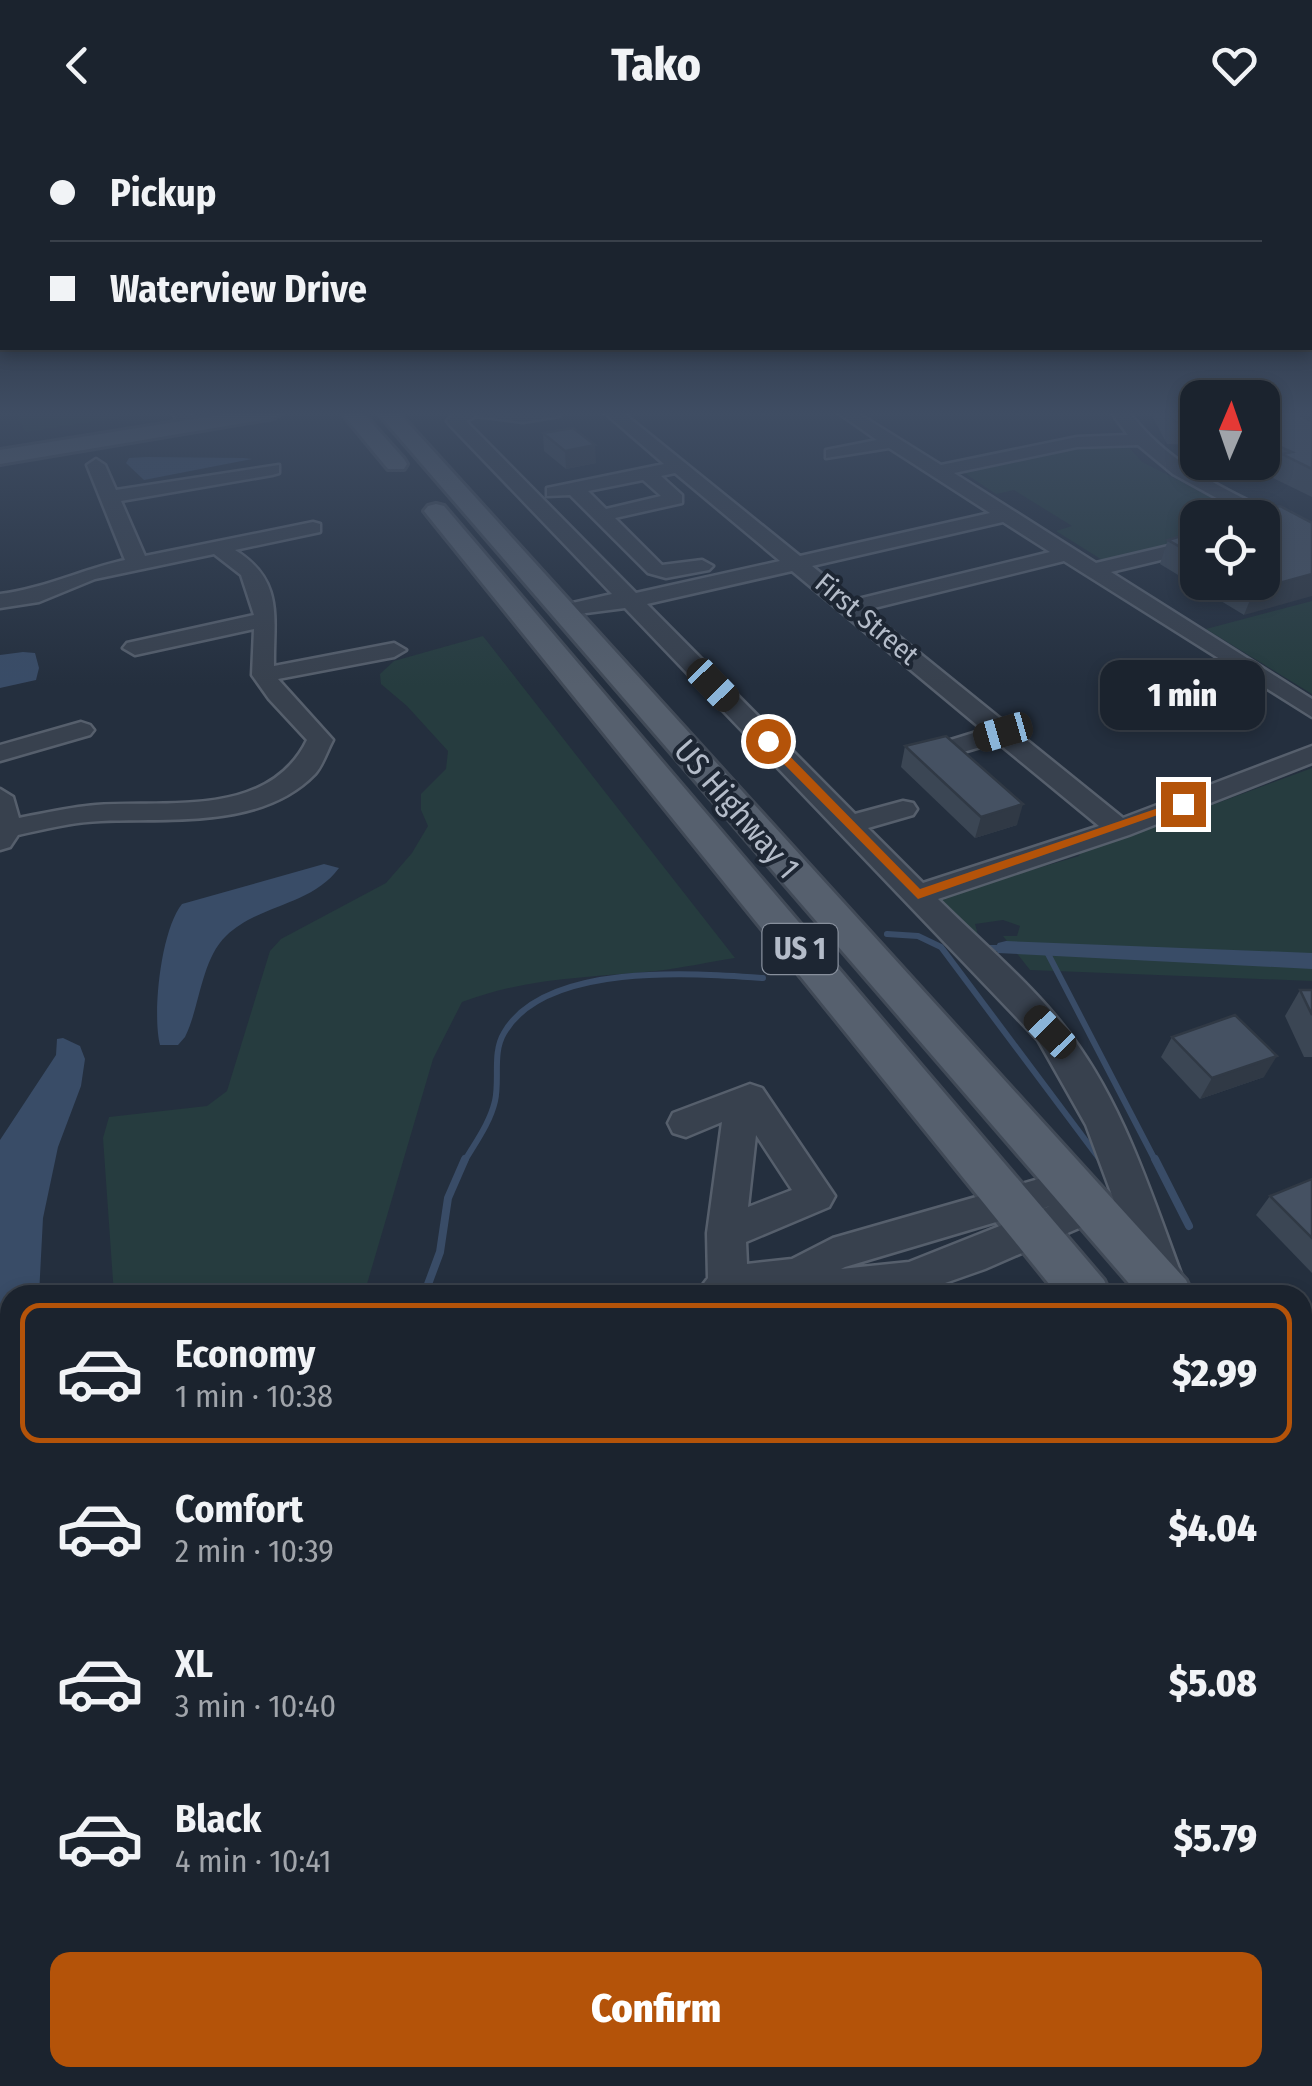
<!DOCTYPE html>
<html lang="en">
<head>
<meta charset="utf-8">
<style>
	body { margin:0; font-family:"Fira Sans Condensed",sans-serif; background:#242b36; color:#f1f3f6; height:100vh; display:flex; flex-direction:column; font-size:38px; white-space:nowrap }
	* { box-sizing:border-box; margin:0 }
	p { font-size:32px; color:#a0a4aa }
	.icon { flex:none; width:55px; height:55px; fill:none; stroke:currentColor; stroke-width:2; stroke-linecap:round; stroke-linejoin:round }
	.map { position:relative; flex:1; overflow:hidden }
	.drawer { position:absolute; left:0px; top:1155px; width:1312px; height:802px; display:flex; flex-direction:column; background:#1b232e; border-radius:30px 30px 0 0; box-shadow:0 5px 15px #0003,0 0 0 2px #39404a }
	.drawer>* { flex:none }
	.hud { position:absolute; left:0px; top:0px; width:1312px; height:220px; box-shadow:0 5px 15px #0003,0 0 0 2px #39404a; display:grid; align-content:center; height:220px; padding:0 50px; background:#1b232e }
	.needle { width:65px; rotate:2deg }
	.tools { position:absolute; left:1180px; top:250px; display:grid; gap:20px }
	.tools a { display:grid; place-items:center; width:100px; height:100px; border-radius:20px; background:#1b232e; box-shadow:0 5px 15px #0003,0 0 0 2px #39404a; font-size:50px }
	.end { position:absolute; width:45px; height:45px; margin:-22px; border:12px solid #b45309; background:#fff; box-shadow:0 0 0 5px #fff }
	.from { border-radius:50% }
	.bubble { position:absolute; height:70px; border-radius:20px; background:#1b232e; box-shadow:0 5px 15px #0003,0 0 0 2px #39404a; font-size:32px; font-weight:800; line-height:70px; text-align:center }
	.car { position:absolute; width:30px; height:60px; margin:-30px -15px; border-radius:12px; box-shadow:0 0 8px 2px #0007; background:linear-gradient(#222 24%,#8ab4d8 0 40%,#222 0 76%,#8ab4d8 0 86%,#222 0) }
	.hud b { display:flex; align-items:center; gap:35px; height:95px; font-size:38px }
	.hud b+b { border-top:2px solid #39404a }
	.hud i { width:25px; height:25px; background:#f1f3f6 }
	ul { padding:18px 0 0; list-style:none }
	li { display:flex; align-items:center; gap:30px; height:140px; margin:0 20px 15px; padding:0 30px; border:5px solid transparent; border-radius:20px }
	li div { flex:1 }
	li b { display:block; font-size:38px }
	li em { font-style:normal; font-weight:800 }
	li.selected { border-color:#b45309 }
	li>.icon { width:90px; height:90px; stroke-width:1.5 }
	.button { display:flex; gap:20px; margin-top:auto; padding:20px 50px }
	.button a { flex:1; height:115px; border-radius:20px; background:#b45309; color:#fff; font-size:40px; font-weight:800; line-height:115px; text-align:center }
	header { display:flex; justify-content:space-between; align-items:center; height:130px; padding:0 50px; background:#1b232e; font-size:45px; font-weight:800 }
	.map>svg:first-child { display:block }
	.green { fill:#263c3f }
	.water { fill:#394c67 }
	.lines { fill:none; stroke-linecap:round; stroke-linejoin:round }
	.stream-far1 { stroke:#394c67; stroke-width:6 }
	.stream { stroke:#394c67; stroke-width:8 }
	.canal { fill:#394c67; fill-rule:evenodd }
	.minor-casing { stroke:#565f6c; stroke-width:5 }
	.major-casing { stroke:#414a57; stroke-width:6 }
	.minor { fill:#38414e; fill-rule:evenodd }
	.major { fill:#56606e; fill-rule:evenodd }
	.wall { fill:#3b4654 }
	.shaded-wall { fill:#303945 }
	.building { fill:#455162; stroke:#303945; stroke-width:2.5 }
	.route { fill:#b45309 }
	.labels { text-anchor:middle; dominant-baseline:central; stroke-width:8; stroke-linejoin:round; paint-order:stroke }
	.far-street-label { font-size:28px; fill:#b4bcc9; stroke:#1d2633 }
	.shield { fill:#1d2633; stroke:#878f9c; stroke-width:2.5 }
	.shield-label { font-size:30px; font-weight:bold; fill:#b4bcc9 }
	.street-label { font-size:32px; fill:#b4bcc9; stroke:#1d2633 }
</style>
</head>
<body>
<header><svg class="icon" aria-label="back" viewBox="0 0 24 24"><path d="M15 5l-7 7 7 7"/></svg>Tako<svg class="icon" aria-label="heart" viewBox="0 0 24 24"><path d="M12 20l-8-8c-3-5 5-10 8-4 3-6 11-1 8 4z"/></svg></header>
<div class="map">
<svg width="1312" height="1956" viewBox="0 0 1312 1956">
	<rect width="100%" height="100%" fill="#242f3e"/>
	<g class="green">
		<polygon points="15,282 133,282 134,285 26,302"/>
		<polygon points="1096,312 1126,314 1142,332 1252,387 1198,388 1197,410 1107,433 1056,401 1072,396 1014,360 996,364 960,340"/>
		<polygon points="1312,471 1312,564 1206,499"/>
		<path d="M483 506 735 828C709 832 682 838 656 841 587 848 528 847 462 872L433 929 367 1154 355 1165H114L103 1008 109 987 207 976 227 961 270 821 281 809 386 753 412 723 428 696 421 680V664L446 639 448 621 407 576 381 554 380 544 394 531Z"/>
		<polygon points="1312,638 1312,851 1030,840 1003,806 1017,806 1020,796 1003,790 975,794 978,805 1002,828 987,829 937,776 946,765 1079,726 1082,717 1150,694 1156,696"/>
		<polygon points="10,1384 10,1948 140,1948 141,1956 0,1956 0,1390"/>
	</g>
	<g class="water">
		<polygon points="147,327 244,328 252,329 144,350 126,333 129,328"/>
		<polygon points="23,522 35,523 39,538 36,550 0,558 0,525"/>
		<path d="M324 734 339 738C311 776 259 774 226 806 201 830 200 877 185 907L178 915H160C152 883 161 800 182 774Z"/>
		<polygon points="63,908 80,916 85,929 81,956 58,1017 43,1088 39,1165 10,1165 10,1206 0,1212 0,1010 56,925 57,909"/>
	</g>
	<g class="lines">
		<g class="stream-far1">
			<polyline points="887,804 918,806 941,817 1101,1031"/>
			<polyline points="982,818 1006,818"/>
			<polyline points="1046,820 1156,1032"/>
			<path d="M464 1032C475 1013 490 993 495 971 500 949 492 923 504 903 545 832 693 843 763 848"/>
		</g>
		<g class="stream">
			<polyline points="1155,1029 1189,1096"/>
			<polyline points="424,1165 440,1122 448,1068 465,1029"/>
			<polyline points="0,1382 10,1375"/>
		</g>
		<polygon class="canal" points="1006,811 1312,823 1312,839 998,823 995,818 998,813"/>
		<defs>
			<g id="minor">
				<polygon points="172,282 188,282 192,287 177,291"/>
				<path d="M456 282H561L559 286 523 292 476 286 466 291 636 463 780 431 675 343 661 346 682 365V373L615 388 662 435 702 430 713 436 709 440 666 448 648 443 570 365 547 366V358L664 334 604 282H622L800 426 990 383 889 318 826 328V320L877 310 837 282H856L941 335 1077 307 1128 305 1111 282H1129C1174 342 1246 369 1312 401V415L1305 413 1262 392V388H1253L1173 344 1138 315 1077 317 954 343 1096 433 1198 409V421L1111 442 1312 569V587L1064 431 866 480 1123 688 1312 616V633L1129 705 938 769C979 810 1026 849 1062 894 1125 971 1154 1074 1189 1165H1149L1086 995 1038 910 625 478 555 487 552 482 555 477 612 464 450 295 447 291ZM643 350 661 366 606 379 588 361ZM1003 392 1050 422 854 470 812 436ZM792 441 983 600 941 613 937 618 941 623 950 626 997 612 1099 696 923 753 868 698 913 685 917 679 913 673 903 671 855 684 647 474Z"/>
				<path d="M96 329 105 335 116 360 279 335V343L272 345 121 371 145 426 313 392 320 394V402L235 420C285 451 273 488 274 536L394 513 406 520 394 527 278 549 333 610C327 621 323 635 315 644 262 699 170 688 101 691 73 692 45 699 18 705L10 717 0 720V659L13 667 19 688C45 683 70 677 96 675 169 670 269 688 307 610L269 569 252 545 254 499 135 525 123 518 127 513 254 485 241 445 214 424 95 449 39 472 0 478V464C43 459 83 439 125 430L87 335Z"/>
				<polygon points="81,592 90,595 94,600 90,605 0,631 0,615"/>
				<path d="M750 954 762 958 835 1066 829 1077 746 1112 747 1134 792 1129 833 1108 1070 1040 1083 1044 1088 1055 1084 1063 1102 1066 1108 1077 1102 1088 985 1139 911 1165H695L708 1148 707 1103 722 992 686 1007 673 1003 668 993 673 983ZM756 1005 792 1060 748 1077ZM1050 1076 909 1132 841 1139 845 1137Z"/>
				<polygon points="382,1948 442,1948 444,1956 384,1956"/>
				<polygon points="983,1948 1043,1948 1045,1956 985,1956"/>
				<polygon points="1212,1948 1274,1948 1277,1956 1215,1956"/>
			</g>
			<g id="major">
				<polygon points="238,282 284,282 274,288 0,334 0,320"/>
				<polygon points="341,282 362,282 404,329 407,334 404,339 388,339"/>
				<polygon points="377,282 398,282 1186,1150 1193,1165 1139,1165"/>
				<polygon points="436,374 444,376 1104,1150 1111,1165 1058,1165 428,386 424,381 428,376"/>
				<polygon points="1302,1294 1312,1297 1312,1356 1302,1352"/>
				<polygon points="1302,1398 1312,1402 1312,1465 1302,1461"/>
			</g>
		</defs>
		<use href="#minor" class="minor-casing"/>
		<use href="#major" class="major-casing"/>
		<use href="#minor" class="minor"/>
		<use href="#major" class="major"/>
	</g>
	<g class="wall">
		<polygon points="1150,282 1198,282 1198,315 1167,314"/>
		<polygon points="1262,282 1299,285 1312,291 1312,367 1273,348 1275,342 1254,332 1262,332"/>
		<polygon points="543,303 596,333 566,339 544,321"/>
		<polygon points="1312,393 1244,485 1160,434 1168,410 1198,401 1198,452 1262,452"/>
		<polygon points="905,616 1017,695 975,708 901,637"/>
		<polygon points="1300,860 1312,860 1312,927 1304,927 1285,886"/>
		<polygon points="1172,907 1264,947 1200,969 1161,927"/>
		<polygon points="1312,1049 1312,1143 1256,1085 1270,1066"/>
	</g>
	<g class="shaded-wall">
		<polygon points="595,315 596,333 566,339 565,321"/>
		<polygon points="1312,444 1312,466 1244,485 1254,460"/>
		<polygon points="1023,674 1017,695 975,708 981,687"/>
		<polygon points="1277,926 1264,947 1200,969 1212,948"/>
	</g>
	<g class="building">
		<polygon points="1169,282 1198,282 1198,292 1174,292"/>
		<polygon points="1262,282 1297,282 1299,285 1312,291 1312,339 1282,324 1292,322 1262,309"/>
		<polygon points="573,298 595,315 565,321 543,303"/>
		<polygon points="1280,376 1312,393 1312,444 1254,460 1242,452 1262,452 1262,388 1243,388"/>
		<polygon points="1198,401 1198,427 1168,410"/>
		<polygon points="946,606 1023,674 981,687 905,616"/>
		<polygon points="1300,860 1312,860 1312,885"/>
		<polygon points="1235,885 1277,926 1212,948 1172,907"/>
		<polygon points="1312,1049 1312,1108 1270,1066"/>
	</g>
	<linearGradient id="sky" x2="0" y2="1"><stop stop-color="#141a22"/><stop offset="0.51" stop-color="#3f4d63"/><stop offset="1" stop-color="#3f4d63" stop-opacity="0"/></linearGradient>
	<rect width="1312" height="556" fill="url(#sky)"/>
	<polygon class="route" points="763,608 772,608 920,759 1179,671 1189,674 918,769 763,613"/>
	<g class="labels">
		<g class="far-street-label">
			<text transform="translate(867 489) rotate(40)">First Street</text>
		</g>
		<rect class="shield" x="762.5" y="794" width="75" height="50" rx="8"/>
		<g class="shield-label">
			<text x="800" y="819">US 1</text>
		</g>
		<g class="street-label">
			<text transform="translate(737 679) rotate(49)">US Highway 1</text>
		</g>
	</g>
</svg>
<div class="tools">
<a><svg class="needle" viewBox="-14 -14 28 28"><path d="M0-13l5 13h-10z" fill="#e53935"/><path d="M0 13l5-13h-10z" fill="#a0a4aa"/></svg></a>
<a><svg class="icon" aria-label="locate" viewBox="0 0 24 24"><circle cx="12" cy="12" r="6"/><path d="M12 2v4M12 18v4M2 12h4M18 12h4"/></svg></a>
</div>
<i class="end from" style="left:768px;top:611px"></i>
<i class="end" style="left:1183px;top:674px"></i>
<div class="bubble" style="left:1100px;top:530px;width:165px">1 min</div>
<i class="car" style="left:713px;top:555px;rotate:136deg"></i>
<i class="car" style="left:1003px;top:602px;rotate:254deg"></i>
<i class="car" style="left:1050px;top:902px;rotate:316deg"></i>
<div class="hud">
<b><i class="from"></i>Pickup</b>
<b><i></i>Waterview Drive</b>
</div>
<section class="drawer">
<ul>
<li class="selected"><svg class="icon" aria-label="car" viewBox="0 0 24 24"><path d="M5 17H2v-5l4-1 3-4h7l3 4 3 1v5h-3M9 17h6M6 11h13"/><circle cx="7" cy="17" r="2"/><circle cx="17" cy="17" r="2"/></svg><div><b>Economy</b><p>1 min · 10:38</p></div><em>$2.99</em></li>
<li><svg class="icon" aria-label="car" viewBox="0 0 24 24"><path d="M5 17H2v-5l4-1 3-4h7l3 4 3 1v5h-3M9 17h6M6 11h13"/><circle cx="7" cy="17" r="2"/><circle cx="17" cy="17" r="2"/></svg><div><b>Comfort</b><p>2 min · 10:39</p></div><em>$4.04</em></li>
<li><svg class="icon" aria-label="car" viewBox="0 0 24 24"><path d="M5 17H2v-5l4-1 3-4h7l3 4 3 1v5h-3M9 17h6M6 11h13"/><circle cx="7" cy="17" r="2"/><circle cx="17" cy="17" r="2"/></svg><div><b>XL</b><p>3 min · 10:40</p></div><em>$5.08</em></li>
<li><svg class="icon" aria-label="car" viewBox="0 0 24 24"><path d="M5 17H2v-5l4-1 3-4h7l3 4 3 1v5h-3M9 17h6M6 11h13"/><circle cx="7" cy="17" r="2"/><circle cx="17" cy="17" r="2"/></svg><div><b>Black</b><p>4 min · 10:41</p></div><em>$5.79</em></li>
</ul>
<div class="button"><a>Confirm</a></div>
</section>
</div>
</body>
</html>
